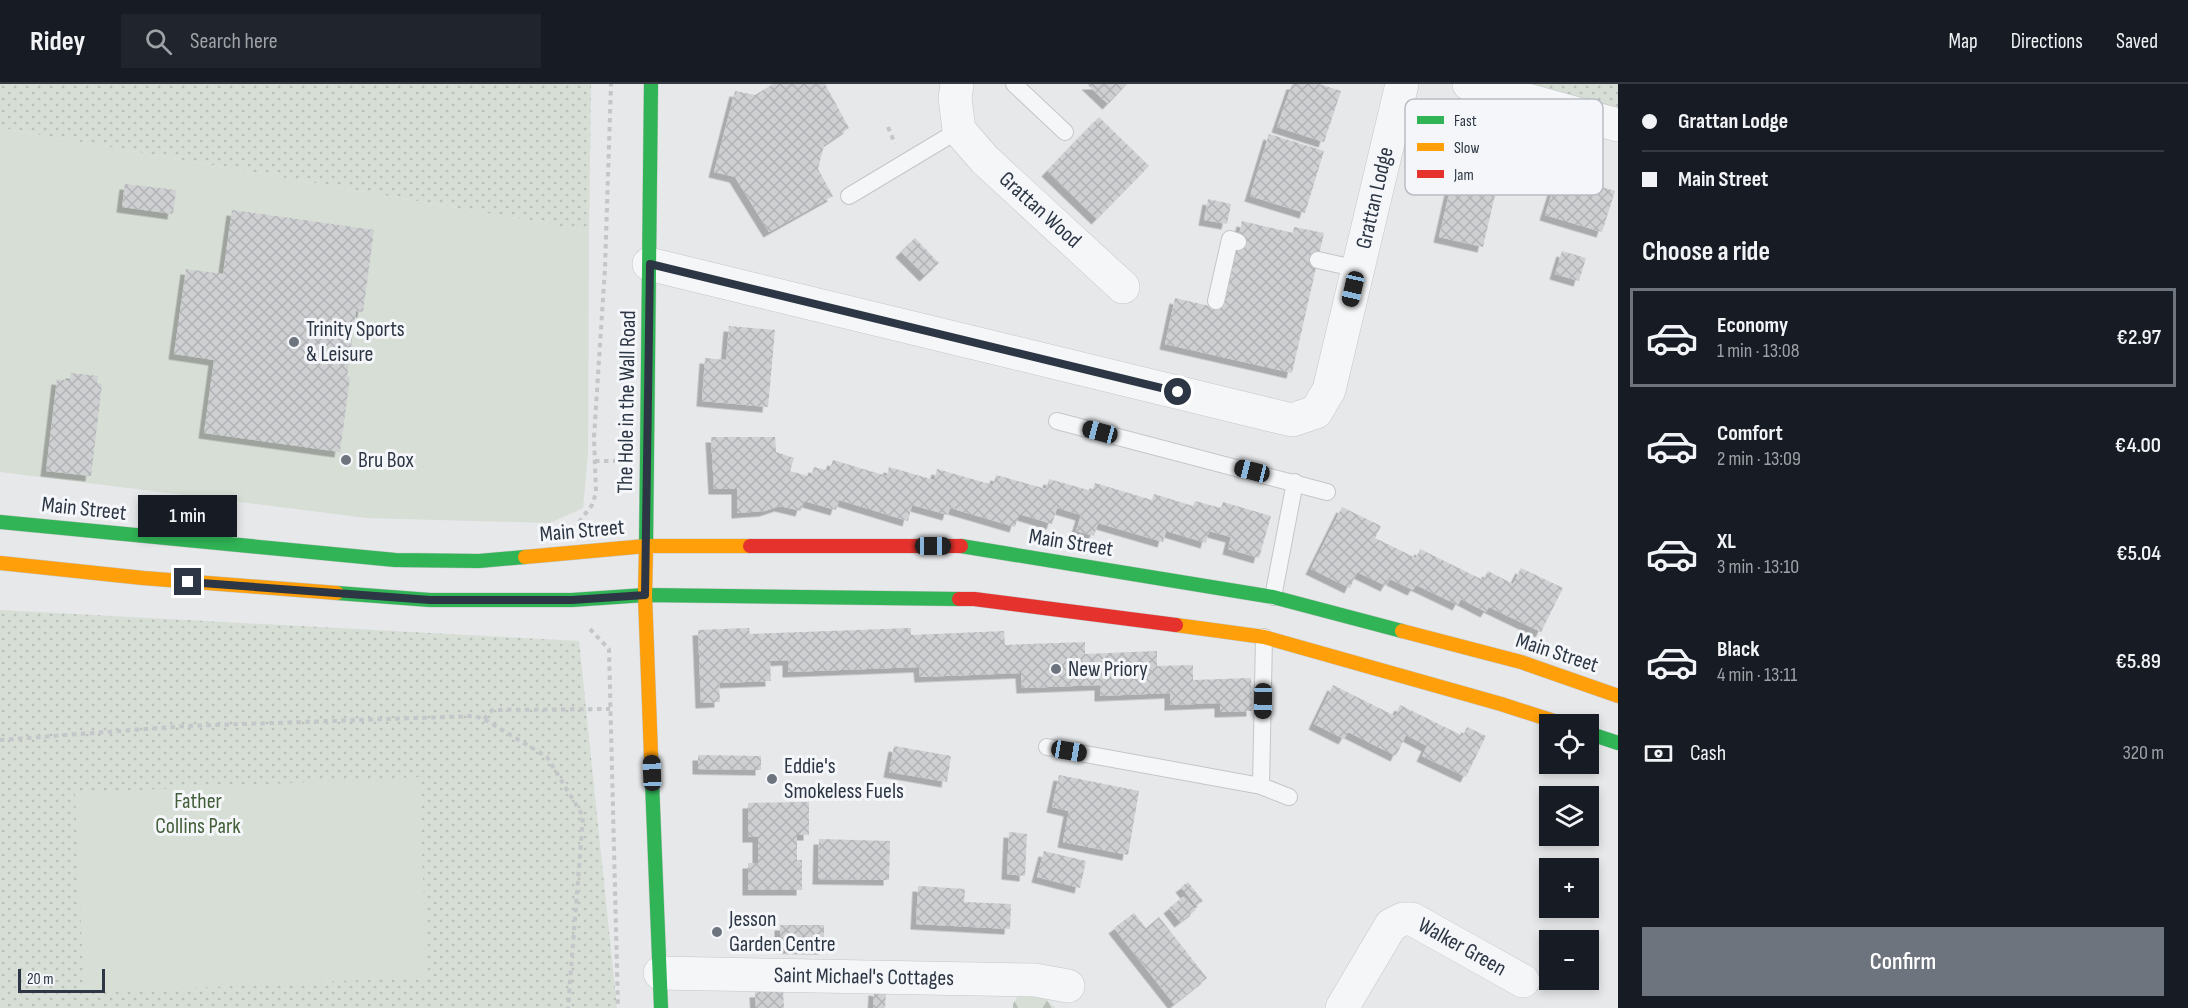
<!DOCTYPE html>
<html lang="en">
<head>
<meta charset="utf-8">
<style>
	body { margin:0; font-family:"Sofia Sans Condensed",sans-serif; background:#20242c; color:#f1f3f6; height:100vh; display:flex; flex-direction:column; font-size:22px; white-space:nowrap }
	* { box-sizing:border-box; margin:0 }
	p { font-size:20px; color:#9ea1a6 }
	.icon { flex:none; width:33px; height:33px; fill:none; stroke:currentColor; stroke-width:2; stroke-linecap:round; stroke-linejoin:round }
	.map { position:relative; flex:1; overflow:hidden }
	.panel { display:flex; flex-direction:column; background:#171b24; width:570px }
	.panel>* { flex:none }
	.banner { display:grid; align-content:center; height:132px; padding:0 24px; background:#171b24 }
	.tools { position:absolute; left:1539px; top:630px; display:grid; gap:12px }
	.tools a { display:grid; place-items:center; width:60px; height:60px; border-radius:0px; background:#171b24; box-shadow:0 3px 9px #0003; font-size:30px }
	.scale { position:absolute; left:18px; bottom:15px; width:87px; box-sizing:border-box; padding-left:6px; border:3px solid #2c3644; border-top:0; font-size:16px; line-height:21px; white-space:nowrap; color:#2c3644; -webkit-text-stroke:4px #f4f6f9; paint-order:stroke }
	.end { position:absolute; width:27px; height:27px; margin:-14px; border:8px solid #2c3644; background:#fff; box-shadow:0 0 0 3px #fff }
	.from { border-radius:50% }
	.bubble { position:absolute; height:42px; border-radius:0px; background:#171b24; box-shadow:0 3px 9px #0003; font-size:20px; font-weight:600; line-height:42px; text-align:center }
	.car { position:absolute; width:18px; height:36px; margin:-18px -9px; border-radius:8px; box-shadow:0 0 4px 2px #0007; background:linear-gradient(#222 24%,#8ab4d8 0 40%,#222 0 76%,#8ab4d8 0 86%,#222 0) }
	.banner b { display:flex; align-items:center; gap:21px; height:57px; font-size:22px }
	.banner b+b { border-top:2px solid #363941 }
	.banner i { width:15px; height:15px; background:#f1f3f6 }
	ul { padding:0; list-style:none }
	li { display:flex; align-items:center; gap:18px; height:99px; margin:0 12px 9px; padding:0 12px; border:3px solid transparent; border-radius:0px }
	li div { flex:1 }
	li b { display:block; font-size:22px }
	li em { font-style:normal; font-weight:600 }
	li.active { border-color:#6d747e }
	li>.icon { width:54px; height:54px; stroke-width:1.5 }
	h2 { padding:0 24px; font-size:27px; line-height:72px }
	.pay { display:flex; align-items:center; gap:15px; height:66px; padding:0 24px; font-size:22px }
	.pay p { margin-inline-start:auto }
	.button { display:flex; gap:12px; margin-top:auto; padding:12px 24px }
	.button a { flex:1; height:69px; border-radius:0px; background:#6d747e; color:#fff; font-size:24px; font-weight:600; line-height:69px; text-align:center }
	header { display:flex; align-items:center; gap:36px; box-sizing:border-box; height:84px; padding:0 30px; background:#171b24; border-bottom:2px solid #363941 }
	header strong { font-size:28px }
	nav { display:flex; gap:33px; margin-inline-start:auto; font-size:21px }
	.search { width:420px; height:54px; background:#20242c; display:flex; align-items:center; gap:15px; box-sizing:border-box; padding:0 21px; border-radius:0px; color:#9ea1a6; font-size:22px }
	main { display:flex; flex:1; min-height:0 }
	.map>svg:first-child { display:block }
	.grass { fill:url(#grass-dots) }
	.forest { fill:url(#forest-firs) }
	.pitch { fill:#d7ded6 }
	.building { fill:url(#building-cross-hatch); filter:url(#shadow) }
	.lines { fill:none; stroke-linecap:round; stroke-linejoin:round }
	.lane-casing { stroke:#c4c6c8; stroke-width:18 }
	.street-casing { stroke:#c4c6c8; stroke-width:34 }
	.fast-casing { stroke:#c4c6c8; stroke-width:15 }
	.slow-casing { stroke:#c4c6c8; stroke-width:15 }
	.jam-casing { stroke:#c4c6c8; stroke-width:15 }
	.path { stroke:#c4c6c9; stroke-width:4; stroke-dasharray:4.5 4.5; stroke-linecap:butt }
	.lane { stroke:#f5f6f7; stroke-width:16 }
	.street { stroke:#f5f6f7; stroke-width:33 }
	.fast { stroke:#30b455; stroke-width:14 }
	.slow { stroke:#ff9f0a; stroke-width:14 }
	.jam { stroke:#e5322d; stroke-width:14 }
	.route { stroke:#2c3644; stroke-width:8 }
	.poi-dot { fill:#6d747e; stroke:#f4f6f9; stroke-width:2 }
	.labels { text-anchor:middle; dominant-baseline:central; stroke-width:6; stroke-linejoin:round; paint-order:stroke }
	.street-label { font-size:22px; fill:#2c3644; stroke:#f4f6f9 }
	.poi-label { font-size:22px; fill:#2c3644; stroke:#f4f6f9; text-anchor:start }
	.park-label { font-size:22px; fill:#425f39; stroke:#f4f6f9 }
	.key { fill:#f4f6f9; stroke:#b8bcc3; stroke-width:1.5 }
	.key-label { font-size:16px; fill:#2c3644 }
</style>
</head>
<body>
<header>
<strong>Ridey</strong>
<div class="search"><svg class="icon" aria-label="search" viewBox="0 0 24 24"><circle cx="10" cy="10" r="6"/><path d="M15 15l6 6"/></svg>Search here</div>
<nav><a>Map</a><a>Directions</a><a>Saved</a></nav>
</header>
<main>
<div class="map">
<svg width="1618" height="924" viewBox="0 0 1618 924">
	<defs>
		<pattern id="grass-dots" width="8" height="8" patternUnits="userSpaceOnUse" patternTransform="scale(1.5)"><rect width="8" height="8" fill="#d7ded6"/><path d="M2 2h.1M6 6h.1" fill="none" stroke="#b9bfb9" stroke-width="1.8" stroke-linecap="round"/></pattern>
		<pattern id="forest-firs" width="22" height="20" patternUnits="userSpaceOnUse" patternTransform="scale(1.5)"><rect width="22" height="20" fill="#d7ded6"/><path d="M5 1l3.5 6h-7zM16 11l3.5 6h-7z" fill="#b9bfb9"/></pattern>
		<pattern id="building-cross-hatch" width="8" height="8" patternUnits="userSpaceOnUse" patternTransform="scale(1.5)"><rect width="8" height="8" fill="#ced0d2"/><path d="M0 0l8 8M0 8l8-8" fill="none" stroke="#b1b3b6"/></pattern>
		<filter id="shadow"><feDropShadow dx="-5.5" dy="5.5" stdDeviation="0" flood-color="#0004"/></filter>
	</defs>
	<rect width="100%" height="100%" fill="#e6e8ea"/>
	<g class="grass">
		<polygon points="0,0 591,0 589,147 0,44"/>
		<polygon points="1526,0 1618,0 1618,26"/>
		<polygon points="0,526 579,557 617,924 0,924"/>
	</g>
	<polygon class="forest" points="1021,907 1041,910 1055,924 1013,924 1013,920"/>
	<g class="pitch">
		<polygon points="0,44 589,147 588,369 583,424 550,439 367,434 0,388"/>
		<polygon points="418,693 428,893 84,909 75,709"/>
	</g>
	<g class="building">
		<polygon points="773,0 825,0 849,44 824,61 818,85 833,112 769,148 735,93 714,88 735,7 755,11"/>
		<polygon points="1087,0 1127,0 1108,20"/>
		<polygon points="1292,0 1319,0 1341,7 1324,58 1277,43"/>
		<polygon points="1099,33 1149,82 1097,135 1047,87"/>
		<polygon points="1269,50 1324,67 1305,129 1250,112"/>
		<polygon points="1558,90 1615,107 1602,148 1545,131"/>
		<polygon points="125,100 176,106 173,130 122,123"/>
		<polygon points="1451,101 1495,111 1483,163 1439,153"/>
		<polygon points="1208,115 1231,120 1227,140 1204,136"/>
		<polygon points="232,126 374,146 363,228 356,227 347,293 350,293 340,368 204,349 214,276 174,270 186,185 223,190"/>
		<polygon points="1242,137 1293,149 1294,143 1324,149 1292,289 1165,260 1175,214 1222,225"/>
		<polygon points="915,154 939,179 925,192 901,168"/>
		<polygon points="1562,167 1586,174 1579,197 1555,190"/>
		<polygon points="729,242 775,246 768,323 702,317 705,274 726,276"/>
		<polygon points="71,289 98,292 97,299 102,300 91,392 46,387 57,295 70,297"/>
		<polygon points="711,353 775,353 776,368 794,374 790,387 811,393 814,383 829,387 833,376 887,392 889,383 934,396 937,385 993,401 996,391 1046,405 1049,395 1092,407 1095,399 1152,416 1154,410 1193,422 1195,417 1221,424 1223,418 1271,432 1259,474 1228,465 1231,453 1209,447 1206,459 1166,447 1163,458 1098,439 1094,452 1076,447 1081,431 1057,424 1052,440 1019,430 1015,443 950,424 948,431 912,421 908,437 839,416 836,426 804,417 801,427 780,422 765,427 737,429 737,405 714,405"/>
		<polygon points="1342,423 1381,442 1375,454 1416,474 1420,465 1483,496 1488,487 1513,500 1521,484 1563,504 1541,548 1489,523 1486,528 1461,515 1458,521 1416,501 1413,506 1390,495 1386,502 1357,488 1350,504 1311,485"/>
		<polygon points="749,544 750,550 911,544 911,551 1004,547 1005,561 1085,558 1085,570 1157,567 1157,582 1193,581 1193,596 1251,594 1252,627 1220,628 1220,619 1170,621 1170,609 1100,612 1100,601 1022,604 1021,589 920,593 919,583 788,588 788,576 770,577 771,597 719,599 720,618 701,619 698,546"/>
		<polygon points="1333,601 1395,632 1400,621 1463,652 1467,643 1486,652 1466,693 1422,672 1427,662 1406,651 1396,672 1348,648 1344,655 1314,640"/>
		<polygon points="894,662 951,672 947,698 889,688"/>
		<polygon points="698,671 761,672 761,686 698,685"/>
		<polygon points="1059,691 1139,707 1128,771 1063,758 1069,727 1052,723"/>
		<polygon points="809,718 809,751 797,751 797,776 802,776 802,806 748,806 748,779 758,779 758,753 748,753 748,719"/>
		<polygon points="1009,748 1027,750 1025,792 1007,790"/>
		<polygon points="819,755 890,757 889,796 818,795"/>
		<polygon points="1044,767 1086,777 1080,804 1037,793"/>
		<polygon points="1188,798 1203,817 1196,822 1181,803"/>
		<polygon points="918,802 965,805 964,818 1011,820 1010,845 916,840"/>
		<polygon points="1184,812 1196,826 1180,838 1169,824"/>
		<polygon points="1134,829 1146,844 1159,833 1207,894 1174,920 1114,844"/>
		<polygon points="780,841 824,841 824,865 780,864"/>
		<polygon points="874,906 886,908 885,924 873,924"/>
		<polygon points="783,907 784,924 756,924 755,908"/>
	</g>
	<g class="lines">
		<defs>
			<g id="lane">
				<polyline points="1014,0 1065,48"/>
				<polyline points="849,112 959,46"/>
				<polyline points="1318,176 1358,185"/>
				<polyline points="1216,217 1230,155 1238,158"/>
				<polyline points="1057,337 1327,408"/>
				<polyline points="1273,513 1295,398"/>
				<polyline points="1047,663 1261,702 1289,713"/>
				<polyline points="1261,702 1264,553"/>
			</g>
			<g id="street">
				<polyline points="957,0 955,14 959,46 985,76 1123,203"/>
				<polyline points="1469,0 1618,41"/>
				<polyline points="649,180 1292,336 1316,328 1329,306 1402,0"/>
				<polyline points="660,889 1035,896 1068,902"/>
				<polyline points="1342,924 1391,841 1403,835 1412,835 1523,897"/>
			</g>
			<g id="fast">
				<polyline points="0,438 395,476 479,477 525,473"/>
				<polyline points="961,462 1273,513 1402,547"/>
				<polyline points="646,465 651,0"/>
				<polyline points="337,509 430,516 572,516 645,511 959,515"/>
				<polyline points="1588,649 1618,659"/>
				<polyline points="651,672 661,924"/>
			</g>
			<g id="slow">
				<polyline points="646,465 645,511 651,672"/>
				<polyline points="525,473 646,462 750,462"/>
				<polyline points="0,479 143,494 337,509"/>
				<polyline points="1176,541 1264,553 1501,620 1563,640"/>
				<polyline points="1402,547 1521,578 1618,612"/>
			</g>
			<g id="jam">
				<polyline points="750,462 961,462"/>
				<polyline points="959,515 974,515 1176,541"/>
			</g>
		</defs>
		<use href="#lane" class="lane-casing"/>
		<use href="#street" class="street-casing"/>
		<use href="#fast" class="fast-casing"/>
		<use href="#slow" class="slow-casing"/>
		<use href="#jam" class="jam-casing"/>
		<g class="path">
			<polyline points="888,43 895,60"/>
			<polyline points="595,377 615,377"/>
			<polyline points="579,438 592,421 596,409 594,353 605,184 611,0"/>
			<polyline points="590,545 609,565 618,924"/>
			<polyline points="484,635 492,626 610,625"/>
			<polyline points="0,656 186,642 474,632 484,635 547,673 583,732 568,924"/>
		</g>
		<use href="#lane" class="lane"/>
		<use href="#street" class="street"/>
		<use href="#fast" class="fast"/>
		<use href="#slow" class="slow"/>
		<use href="#jam" class="jam"/>
	</g>
	<g class="lines">
		<polyline class="route" points="188,498 430,516 572,516 645,511 650,180 1178,308"/>
	</g>
	<g class="poi-dot">
		<circle cx="294" cy="258" r="6"/>
		<circle cx="346" cy="376" r="6"/>
		<circle cx="1056" cy="585" r="6"/>
		<circle cx="772" cy="695" r="6"/>
		<circle cx="717" cy="848" r="6"/>
	</g>
	<g class="labels">
		<g class="street-label">
			<text transform="translate(1375 114) rotate(-77)">Grattan Lodge</text>
			<text transform="translate(1040 126) rotate(42)">Grattan Wood</text>
			<text transform="translate(627 318) rotate(-89)">The Hole in the Wall Road</text>
			<text transform="translate(84 425) rotate(6)">Main Street</text>
			<text transform="translate(582 447) rotate(-5)">Main Street</text>
			<text transform="translate(1071 459) rotate(9)">Main Street</text>
			<text transform="translate(1557 569) rotate(18)">Main Street</text>
			<text transform="translate(1462 863) rotate(29)">Walker Green</text>
			<text transform="translate(864 893) rotate(1)">Saint Michael's Cottages</text>
		</g>
		<g class="poi-label">
			<text x="306" y="245">Trinity Sports<tspan x="306" dy="25">&amp; Leisure</tspan></text>
			<text x="358" y="376">Bru Box</text>
			<text x="1068" y="585">New Priory</text>
			<text x="784" y="682">Eddie's<tspan x="784" dy="25">Smokeless Fuels</tspan></text>
			<text x="729" y="835">Jesson<tspan x="729" dy="25">Garden Centre</tspan></text>
		</g>
		<g class="park-label">
			<text x="198" y="717">Father<tspan x="198" dy="25">Collins Park</tspan></text>
		</g>
	</g>
	<rect x="1405" y="15" width="198" height="96" rx="9" class="key"/>
	<rect x="1417" y="32" width="27" height="8" fill="#30b455"/>
	<rect x="1417" y="59" width="27" height="8" fill="#ff9f0a"/>
	<rect x="1417" y="86" width="27" height="8" fill="#e5322d"/>
	<g class="key-label">
		<text x="1454" y="42">Fast</text>
		<text x="1454" y="69">Slow</text>
		<text x="1454" y="96">Jam</text>
	</g>
</svg>
<div class="tools">
<a><svg class="icon" aria-label="locate" viewBox="0 0 24 24"><circle cx="12" cy="12" r="6"/><path d="M12 2v4M12 18v4M2 12h4M18 12h4"/></svg></a>
<a><svg class="icon" aria-label="layers" viewBox="0 0 24 24"><path d="M12 4l9 5-9 5-9-5zM3 14l9 5 9-5"/></svg></a>
<a>+</a>
<a>−</a>
</div>
<div class="scale">20 m</div>
<i class="end from" style="left:1178px;top:308px"></i>
<i class="end" style="left:188px;top:498px"></i>
<div class="bubble" style="left:138px;top:411px;width:99px">1 min</div>
<i class="car" style="left:1353px;top:205px;rotate:193deg"></i>
<i class="car" style="left:1100px;top:348px;rotate:285deg"></i>
<i class="car" style="left:1252px;top:387px;rotate:284deg"></i>
<i class="car" style="left:933px;top:462px;rotate:90deg"></i>
<i class="car" style="left:1263px;top:617px;rotate:181deg"></i>
<i class="car" style="left:1069px;top:667px;rotate:100deg"></i>
<i class="car" style="left:652px;top:689px;rotate:358deg"></i>
</div>
<section class="panel">
<div class="banner">
<b><i class="from"></i>Grattan Lodge</b>
<b><i></i>Main Street</b>
</div>
<h2>Choose a ride</h2>
<ul>
<li class="active"><svg class="icon" aria-label="car" viewBox="0 0 24 24"><path d="M5 17H2v-5l4-1 3-4h7l3 4 3 1v5h-3M9 17h6M6 11h13"/><circle cx="7" cy="17" r="2"/><circle cx="17" cy="17" r="2"/></svg><div><b>Economy</b><p>1 min · 13:08</p></div><em>€2.97</em></li>
<li><svg class="icon" aria-label="car" viewBox="0 0 24 24"><path d="M5 17H2v-5l4-1 3-4h7l3 4 3 1v5h-3M9 17h6M6 11h13"/><circle cx="7" cy="17" r="2"/><circle cx="17" cy="17" r="2"/></svg><div><b>Comfort</b><p>2 min · 13:09</p></div><em>€4.00</em></li>
<li><svg class="icon" aria-label="car" viewBox="0 0 24 24"><path d="M5 17H2v-5l4-1 3-4h7l3 4 3 1v5h-3M9 17h6M6 11h13"/><circle cx="7" cy="17" r="2"/><circle cx="17" cy="17" r="2"/></svg><div><b>XL</b><p>3 min · 13:10</p></div><em>€5.04</em></li>
<li><svg class="icon" aria-label="car" viewBox="0 0 24 24"><path d="M5 17H2v-5l4-1 3-4h7l3 4 3 1v5h-3M9 17h6M6 11h13"/><circle cx="7" cy="17" r="2"/><circle cx="17" cy="17" r="2"/></svg><div><b>Black</b><p>4 min · 13:11</p></div><em>€5.89</em></li>
</ul>
<div class="pay"><svg class="icon" aria-label="cash" viewBox="0 0 24 24"><path d="M3 7h18v10H3z"/><circle cx="12" cy="12" r="2"/></svg>Cash<p>320 m</p></div>
<div class="button"><a>Confirm</a></div>
</section>
</main>
</body>
</html>
